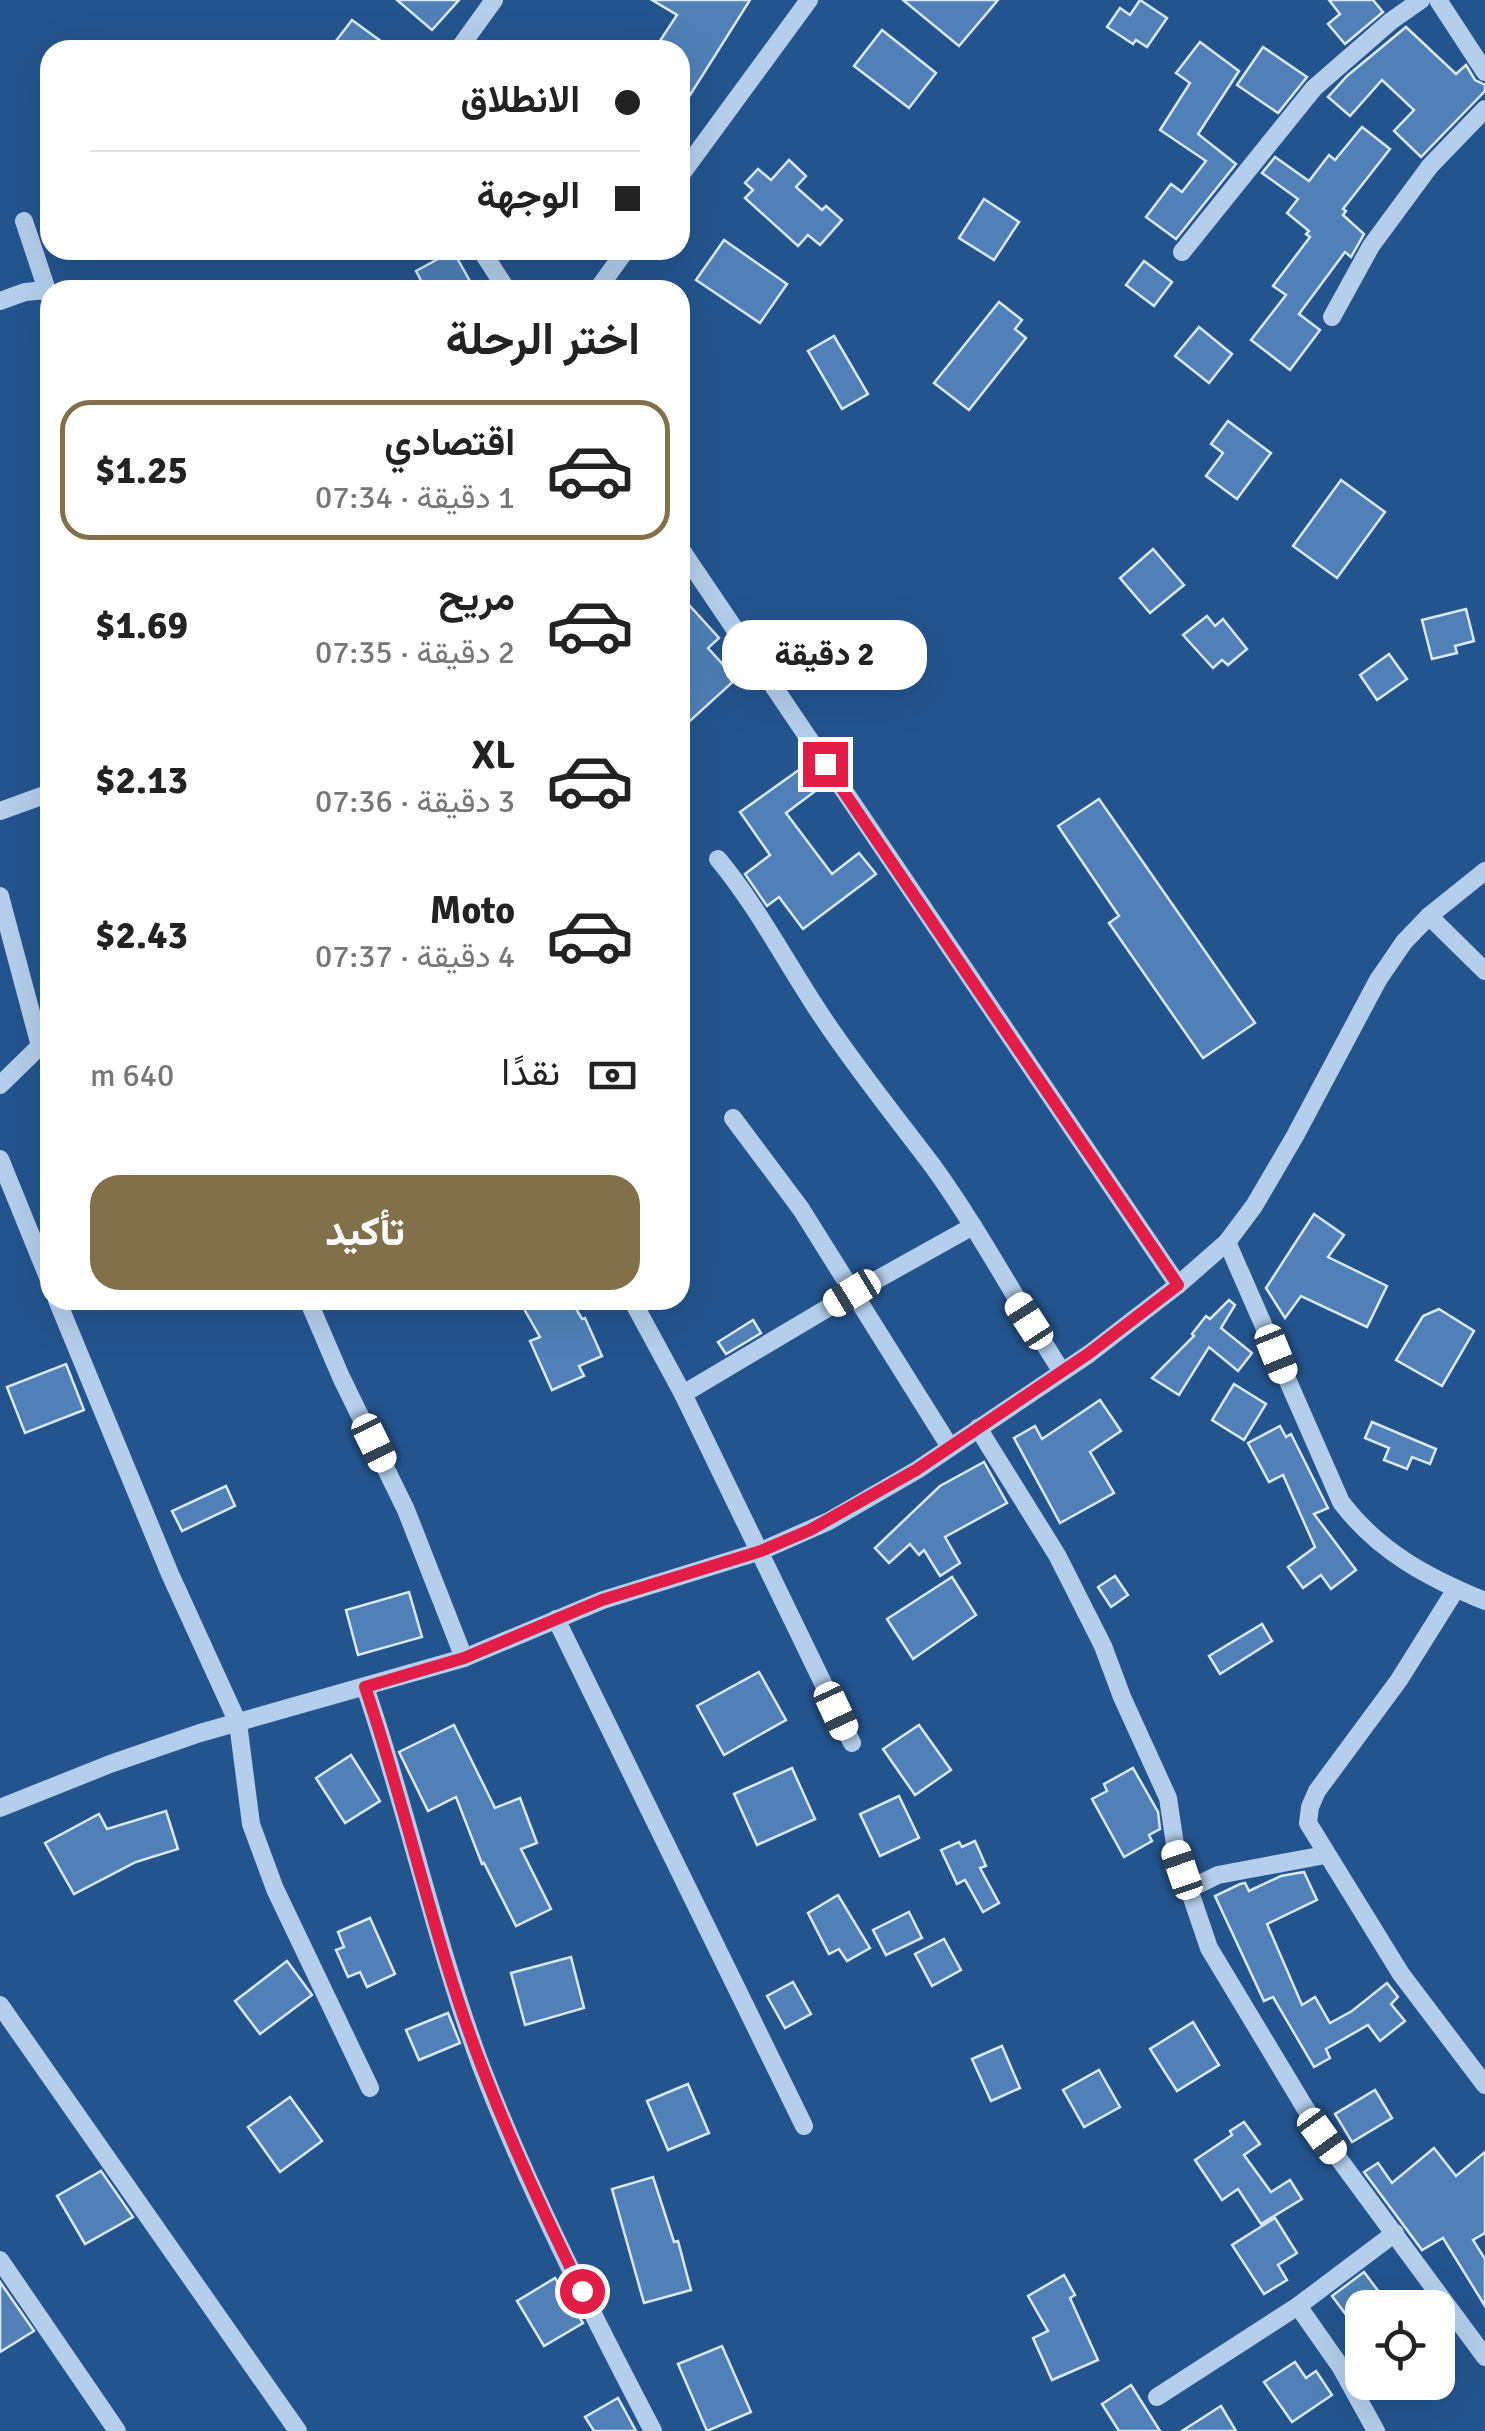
<!DOCTYPE html>
<html lang="ar">
<head>
<meta charset="utf-8">
<style>
	body { margin:0; font-family:Signika,Vazirmatn,sans-serif; background:#f6f6f6; color:#222; direction:rtl; height:100vh; display:flex; flex-direction:column; font-size:38px; white-space:nowrap }
	* { box-sizing:border-box; margin:0 }
	p { font-size:32px; color:#767676 }
	.icon { flex:none; width:55px; height:55px; fill:none; stroke:currentColor; stroke-width:2; stroke-linecap:round; stroke-linejoin:round }
	.map { position:relative; flex:1; overflow:hidden; direction:ltr }
	.side { position:absolute; left:40px; top:280px; width:650px; height:1030px; display:flex; flex-direction:column; background:#fff; border-radius:30px; box-shadow:0 10px 40px #0002; direction:rtl }
	.side>* { flex:none }
	.guide { position:absolute; left:40px; top:40px; width:650px; height:220px; border-radius:30px; box-shadow:0 10px 40px #0002; direction:rtl; display:grid; align-content:center; height:220px; padding:0 50px; background:#fff }
	.fabs { position:absolute; left:1345px; top:2290px; display:grid; gap:20px }
	.fabs a { display:grid; place-items:center; width:110px; height:110px; border-radius:20px; background:#fff; box-shadow:0 10px 40px #0002; font-size:50px }
	.end { position:absolute; width:45px; height:45px; margin:-22px; border:12px solid #e11d48; background:#fff; box-shadow:0 0 0 5px #fff }
	.from { border-radius:50% }
	.bubble { position:absolute; height:70px; border-radius:30px; background:#fff; box-shadow:0 10px 40px #0002; font-size:32px; font-weight:800; line-height:70px; text-align:center; direction:rtl }
	.car { position:absolute; width:30px; height:60px; margin:-30px -15px; border-radius:12px; box-shadow:0 0 8px 2px #0007; background:linear-gradient(#fff 24%,#345 0 40%,#fff 0 76%,#345 0 86%,#fff 0) }
	.guide b { display:flex; align-items:center; gap:35px; height:95px; font-size:38px }
	.guide b+b { border-top:2px solid #e0e0e0 }
	.guide i { width:25px; height:25px; background:#222 }
	ul { padding:0; list-style:none }
	li { display:flex; align-items:center; gap:30px; height:140px; margin:0 20px 15px; padding:0 30px; border:5px solid transparent; border-radius:30px }
	li div { flex:1 }
	li b { display:block; font-size:38px }
	li em { font-style:normal; font-weight:800 }
	li.active { border-color:#817049 }
	li>.icon { width:90px; height:90px; stroke-width:1.5 }
	h2 { padding:0 50px; font-size:45px; line-height:120px }
	.pay { display:flex; align-items:center; gap:25px; height:110px; padding:0 50px; font-size:38px }
	.pay p { margin-inline-start:auto }
	.action { display:flex; gap:20px; margin-top:auto; padding:20px 50px }
	.action a { flex:1; height:115px; border-radius:30px; background:#817049; color:#fff; font-size:40px; font-weight:800; line-height:115px; text-align:center }
	.map>svg:first-child { display:block }
	.building { fill:#5080b7; stroke:#d9e8f9; stroke-width:2.5 }
	.lines { fill:none; stroke-linecap:round; stroke-linejoin:round }
	.minor { stroke:#b4ceeb; stroke-width:18 }
	.route { stroke:#e11d48; stroke-width:12 }
</style>
</head>
<body>
<div class="map">
<svg width="1485" height="2431" viewBox="0 0 1485 2431">
	<rect width="100%" height="100%" fill="#24548e"/>
	<g class="building">
		<polygon points="397,0 459,0 432,30"/>
		<polygon points="652,0 750,0 680,111 680,50 654,50 677,15"/>
		<polygon points="903,0 998,0 959,46"/>
		<polygon points="1140,0 1167,18 1147,47 1136,40 1133,44 1107,27 1120,8 1130,15"/>
		<polygon points="1329,0 1373,0 1383,12 1345,44 1328,24 1340,14"/>
		<polygon points="352,20 393,50 329,50"/>
		<polygon points="1406,27 1456,74 1466,65 1475,80 1485,85 1485,91 1421,157 1394,131 1414,110 1382,80 1350,116 1328,97 1347,76"/>
		<polygon points="882,30 936,73 909,108 854,66"/>
		<polygon points="1200,42 1239,71 1198,134 1236,164 1176,239 1146,217 1171,184 1182,192 1206,161 1160,130 1190,83 1176,73"/>
		<polygon points="1263,47 1307,77 1278,113 1237,85"/>
		<polygon points="1362,127 1390,149 1343,209 1346,211 1343,215 1364,234 1351,257 1345,252 1299,314 1320,330 1290,370 1251,340 1286,295 1273,286 1310,237 1306,234 1309,231 1287,213 1298,199 1262,173 1275,157 1309,181 1329,155 1335,160"/>
		<polygon points="789,160 806,176 796,187 822,210 826,206 842,220 820,245 808,235 798,246 745,198 753,190 745,183 758,169 771,180"/>
		<polygon points="984,199 1019,222 994,260 959,238"/>
		<polygon points="724,240 787,284 760,323 696,280"/>
		<polygon points="453,251 475,290 426,290 416,271"/>
		<polygon points="1144,261 1172,282 1154,306 1126,285"/>
		<polygon points="999,302 1022,320 1015,329 1026,338 969,410 934,383"/>
		<polygon points="1199,327 1232,354 1209,383 1175,356"/>
		<polygon points="834,336 868,394 842,409 808,351"/>
		<polygon points="1228,421 1271,453 1237,499 1206,476 1223,453 1211,444"/>
		<polygon points="1341,480 1385,512 1337,578 1293,546"/>
		<polygon points="1153,549 1184,585 1150,613 1120,578"/>
		<polygon points="680,595 719,638 708,648 736,679 680,730"/>
		<polygon points="1466,609 1474,641 1455,646 1457,653 1432,659 1422,620"/>
		<polygon points="1207,616 1215,626 1223,619 1247,649 1228,665 1222,660 1213,668 1183,635"/>
		<polygon points="1389,654 1407,679 1377,700 1360,675"/>
		<polygon points="803,767 818,789 786,813 832,874 859,853 876,874 803,929 779,897 767,906 745,874 770,855 740,812"/>
		<polygon points="1099,799 1255,1023 1203,1058 1109,923 1119,916 1058,826"/>
		<polygon points="1314,1214 1344,1235 1328,1257 1387,1286 1367,1327 1301,1296 1285,1318 1266,1288"/>
		<polygon points="519,1300 571,1300 582,1319 585,1318 602,1356 579,1366 584,1376 552,1390 530,1341 540,1337"/>
		<polygon points="1229,1300 1235,1305 1221,1328 1252,1353 1238,1371 1209,1347 1179,1395 1152,1378 1194,1336 1192,1334 1206,1316 1210,1319"/>
		<polygon points="1439,1309 1474,1331 1442,1386 1396,1360 1423,1316"/>
		<polygon points="753,1320 761,1333 726,1354 718,1342"/>
		<polygon points="66,1364 84,1410 25,1433 7,1387"/>
		<polygon points="1234,1384 1266,1404 1244,1440 1212,1420"/>
		<polygon points="1100,1400 1121,1431 1090,1452 1114,1493 1060,1523 1014,1438 1035,1426 1042,1439"/>
		<polygon points="1372,1422 1436,1449 1430,1464 1412,1457 1407,1469 1384,1460 1389,1448 1365,1438"/>
		<polygon points="1280,1426 1286,1437 1291,1434 1328,1508 1314,1514 1356,1570 1331,1589 1321,1575 1303,1588 1288,1567 1315,1547 1283,1475 1269,1482 1248,1443"/>
		<polygon points="984,1462 1007,1503 945,1537 960,1563 940,1576 924,1550 919,1555 910,1544 889,1563 875,1548 940,1486"/>
		<polygon points="226,1486 235,1506 182,1531 172,1511"/>
		<polygon points="1115,1576 1128,1595 1111,1607 1098,1587"/>
		<polygon points="952,1577 976,1615 913,1659 887,1619"/>
		<polygon points="409,1592 422,1637 358,1655 346,1610"/>
		<polygon points="1262,1624 1272,1641 1220,1674 1209,1656"/>
		<polygon points="759,1672 786,1720 724,1755 697,1706"/>
		<polygon points="454,1725 495,1808 520,1798 537,1843 521,1849 551,1909 516,1926 484,1863 482,1864 456,1797 428,1811 399,1752"/>
		<polygon points="919,1725 951,1770 915,1795 883,1749"/>
		<polygon points="351,1755 380,1801 345,1823 316,1778"/>
		<polygon points="792,1768 815,1819 757,1845 734,1794"/>
		<polygon points="1133,1768 1158,1812 1160,1829 1149,1835 1152,1841 1124,1857 1092,1799 1107,1791 1104,1784"/>
		<polygon points="899,1796 919,1838 880,1856 860,1814"/>
		<polygon points="166,1811 178,1849 136,1862 74,1894 45,1843 99,1814 107,1829"/>
		<polygon points="975,1841 986,1866 980,1868 999,1903 983,1912 965,1880 957,1884 941,1850 959,1842 962,1847"/>
		<polygon points="1304,1872 1317,1900 1267,1924 1302,2005 1315,1997 1330,2023 1352,2011 1387,1983 1398,1997 1391,2004 1405,2021 1380,2041 1368,2025 1326,2049 1330,2058 1314,2067 1273,1997 1264,2001 1215,1896 1240,1884 1245,1883 1249,1891 1281,1876"/>
		<polygon points="838,1895 870,1948 847,1961 839,1949 829,1954 808,1913"/>
		<polygon points="909,1912 922,1938 886,1955 873,1930"/>
		<polygon points="370,1918 395,1974 367,1987 360,1972 348,1977 336,1950 344,1947 338,1932"/>
		<polygon points="944,1939 961,1970 932,1986 915,1954"/>
		<polygon points="571,1957 584,2008 525,2025 511,1973"/>
		<polygon points="287,1961 312,1995 260,2034 235,2001"/>
		<polygon points="793,1982 811,2014 785,2028 767,1996"/>
		<polygon points="448,2013 460,2043 419,2060 406,2030"/>
		<polygon points="1193,2022 1219,2065 1177,2091 1150,2049"/>
		<polygon points="1002,2046 1020,2088 991,2101 972,2059"/>
		<polygon points="1099,2070 1120,2107 1084,2127 1063,2090"/>
		<polygon points="688,2084 709,2133 668,2150 647,2101"/>
		<polygon points="1375,2090 1392,2118 1352,2142 1335,2114"/>
		<polygon points="290,2097 322,2141 280,2172 248,2127"/>
		<polygon points="1244,2122 1260,2144 1244,2155 1271,2192 1290,2180 1302,2199 1261,2224 1238,2189 1222,2200 1195,2160 1232,2135 1230,2131"/>
		<polygon points="1434,2148 1456,2176 1485,2152 1485,2233 1473,2240 1485,2259 1485,2306 1443,2238 1422,2250 1364,2172 1378,2163 1392,2183"/>
		<polygon points="101,2171 133,2217 85,2244 57,2196"/>
		<polygon points="653,2177 674,2242 678,2241 691,2290 644,2303 612,2189"/>
		<polygon points="1275,2218 1297,2253 1278,2265 1287,2280 1264,2294 1232,2245"/>
		<polygon points="1364,2272 1391,2308 1362,2308 1362,2336 1332,2296"/>
		<polygon points="1064,2275 1075,2295 1070,2298 1098,2360 1052,2380 1033,2338 1048,2331 1028,2296"/>
		<polygon points="555,2278 583,2323 544,2346 517,2301"/>
		<polygon points="0,2282 34,2331 0,2352"/>
		<polygon points="722,2346 751,2412 707,2431 678,2364"/>
		<polygon points="1295,2362 1306,2378 1316,2371 1332,2395 1292,2422 1264,2382"/>
		<polygon points="1131,2385 1160,2431 1119,2431 1102,2404"/>
		<polygon points="618,2398 636,2431 594,2431 585,2417"/>
		<polygon points="1221,2406 1236,2431 1182,2431"/>
	</g>
	<g class="lines">
		<g class="minor">
			<polyline points="1438,0 1485,72"/>
			<polyline points="458,50 494,0"/>
			<polyline points="680,176 809,0"/>
			<polyline points="24,221 47,290"/>
			<polyline points="481,250 507,290"/>
			<polyline points="1182,252 1314,88 1391,21 1421,0"/>
			<polyline points="597,290 626,250"/>
			<polyline points="0,301 25,292 47,290 50,297"/>
			<polyline points="1332,317 1371,246 1430,166 1485,109"/>
			<polyline points="680,548 1178,1285"/>
			<polyline points="0,811 50,793"/>
			<path d="M718 859C758 907 788 966 823 1018 857 1069 895 1116 932 1165 980 1231 1018 1304 1062 1372"/>
			<polyline points="0,896 40,1046 0,1085"/>
			<polyline points="1429,916 1485,971"/>
			<polyline points="733,1118 801,1209 950,1447"/>
			<polyline points="0,1159 50,1282"/>
			<path d="M1227 1242 1341 1502C1378 1551 1428 1578 1485 1601"/>
			<polyline points="57,1300 170,1574 238,1723 251,1824 275,1889 370,2088"/>
			<polyline points="308,1300 341,1377 406,1510 464,1658"/>
			<polyline points="632,1300 683,1394 852,1743"/>
			<polyline points="683,1394 853,1293 973,1226"/>
			<polyline points="978,1428 1057,1555 1103,1646 1122,1697 1168,1798 1176,1851 1209,1948 1322,2136 1485,2357"/>
			<polyline points="1456,1589 1399,1680 1317,1791 1310,1807 1308,1823 1401,1974 1485,2085"/>
			<polyline points="556,1619 804,2126"/>
			<path d="M365 1687C408 1812 435 1942 481 2066 529 2191 591 2312 653 2431"/>
			<polyline points="0,1808 110,1764 200,1733 464,1658 603,1600 761,1551 829,1521 917,1470 1089,1354 1178,1285 1227,1242 1254,1206 1295,1136 1378,980 1404,942 1429,916 1485,871"/>
			<polyline points="1189,1889 1218,1875 1325,1855"/>
			<polyline points="0,2005 298,2431"/>
			<polyline points="0,2260 117,2431"/>
			<polyline points="1298,2306 1340,2366 1376,2431"/>
			<polyline points="1157,2397 1298,2306 1395,2233"/>
		</g>
	</g>
	<g class="lines">
		<path class="route" d="M582 2291C546 2218 511 2143 482 2067 434 1944 408 1812 365 1687L464 1658 602 1600 761 1551 810 1530 916 1470 1088 1354 1178 1285 825 764"/>
	</g>
</svg>
<div class="fabs">
<a><svg class="icon" aria-label="locate" viewBox="0 0 24 24"><circle cx="12" cy="12" r="6"/><path d="M12 2v4M12 18v4M2 12h4M18 12h4"/></svg></a>
</div>
<i class="end from" style="left:582px;top:2291px"></i>
<i class="end" style="left:825px;top:764px"></i>
<div class="bubble" style="left:722px;top:620px;width:205px">2 دقيقة</div>
<i class="car" style="left:852px;top:1293px;rotate:239deg"></i>
<i class="car" style="left:1029px;top:1321px;rotate:327deg"></i>
<i class="car" style="left:1276px;top:1354px;rotate:158deg"></i>
<i class="car" style="left:374px;top:1443px;rotate:154deg"></i>
<i class="car" style="left:836px;top:1711px;rotate:155deg"></i>
<i class="car" style="left:1182px;top:1870px;rotate:341deg"></i>
<i class="car" style="left:1322px;top:2136px;rotate:144deg"></i>
<div class="guide">
<b><i class="from"></i>الانطلاق</b>
<b><i></i>الوجهة</b>
</div>
<section class="side">
<h2>اختر الرحلة</h2>
<ul>
<li class="active"><svg class="icon" aria-label="car" viewBox="0 0 24 24"><path d="M5 17H2v-5l4-1 3-4h7l3 4 3 1v5h-3M9 17h6M6 11h13"/><circle cx="7" cy="17" r="2"/><circle cx="17" cy="17" r="2"/></svg><div><b>اقتصادي</b><p>1 دقيقة · 07:34</p></div><em>$1.25</em></li>
<li><svg class="icon" aria-label="car" viewBox="0 0 24 24"><path d="M5 17H2v-5l4-1 3-4h7l3 4 3 1v5h-3M9 17h6M6 11h13"/><circle cx="7" cy="17" r="2"/><circle cx="17" cy="17" r="2"/></svg><div><b>مريح</b><p>2 دقيقة · 07:35</p></div><em>$1.69</em></li>
<li><svg class="icon" aria-label="car" viewBox="0 0 24 24"><path d="M5 17H2v-5l4-1 3-4h7l3 4 3 1v5h-3M9 17h6M6 11h13"/><circle cx="7" cy="17" r="2"/><circle cx="17" cy="17" r="2"/></svg><div><b>XL</b><p>3 دقيقة · 07:36</p></div><em>$2.13</em></li>
<li><svg class="icon" aria-label="car" viewBox="0 0 24 24"><path d="M5 17H2v-5l4-1 3-4h7l3 4 3 1v5h-3M9 17h6M6 11h13"/><circle cx="7" cy="17" r="2"/><circle cx="17" cy="17" r="2"/></svg><div><b>Moto</b><p>4 دقيقة · 07:37</p></div><em>$2.43</em></li>
</ul>
<div class="pay"><svg class="icon" aria-label="cash" viewBox="0 0 24 24"><path d="M3 7h18v10H3z"/><circle cx="12" cy="12" r="2"/></svg>نقدًا<p>640 m</p></div>
<div class="action"><a>تأكيد</a></div>
</section>
</div>
</body>
</html>
